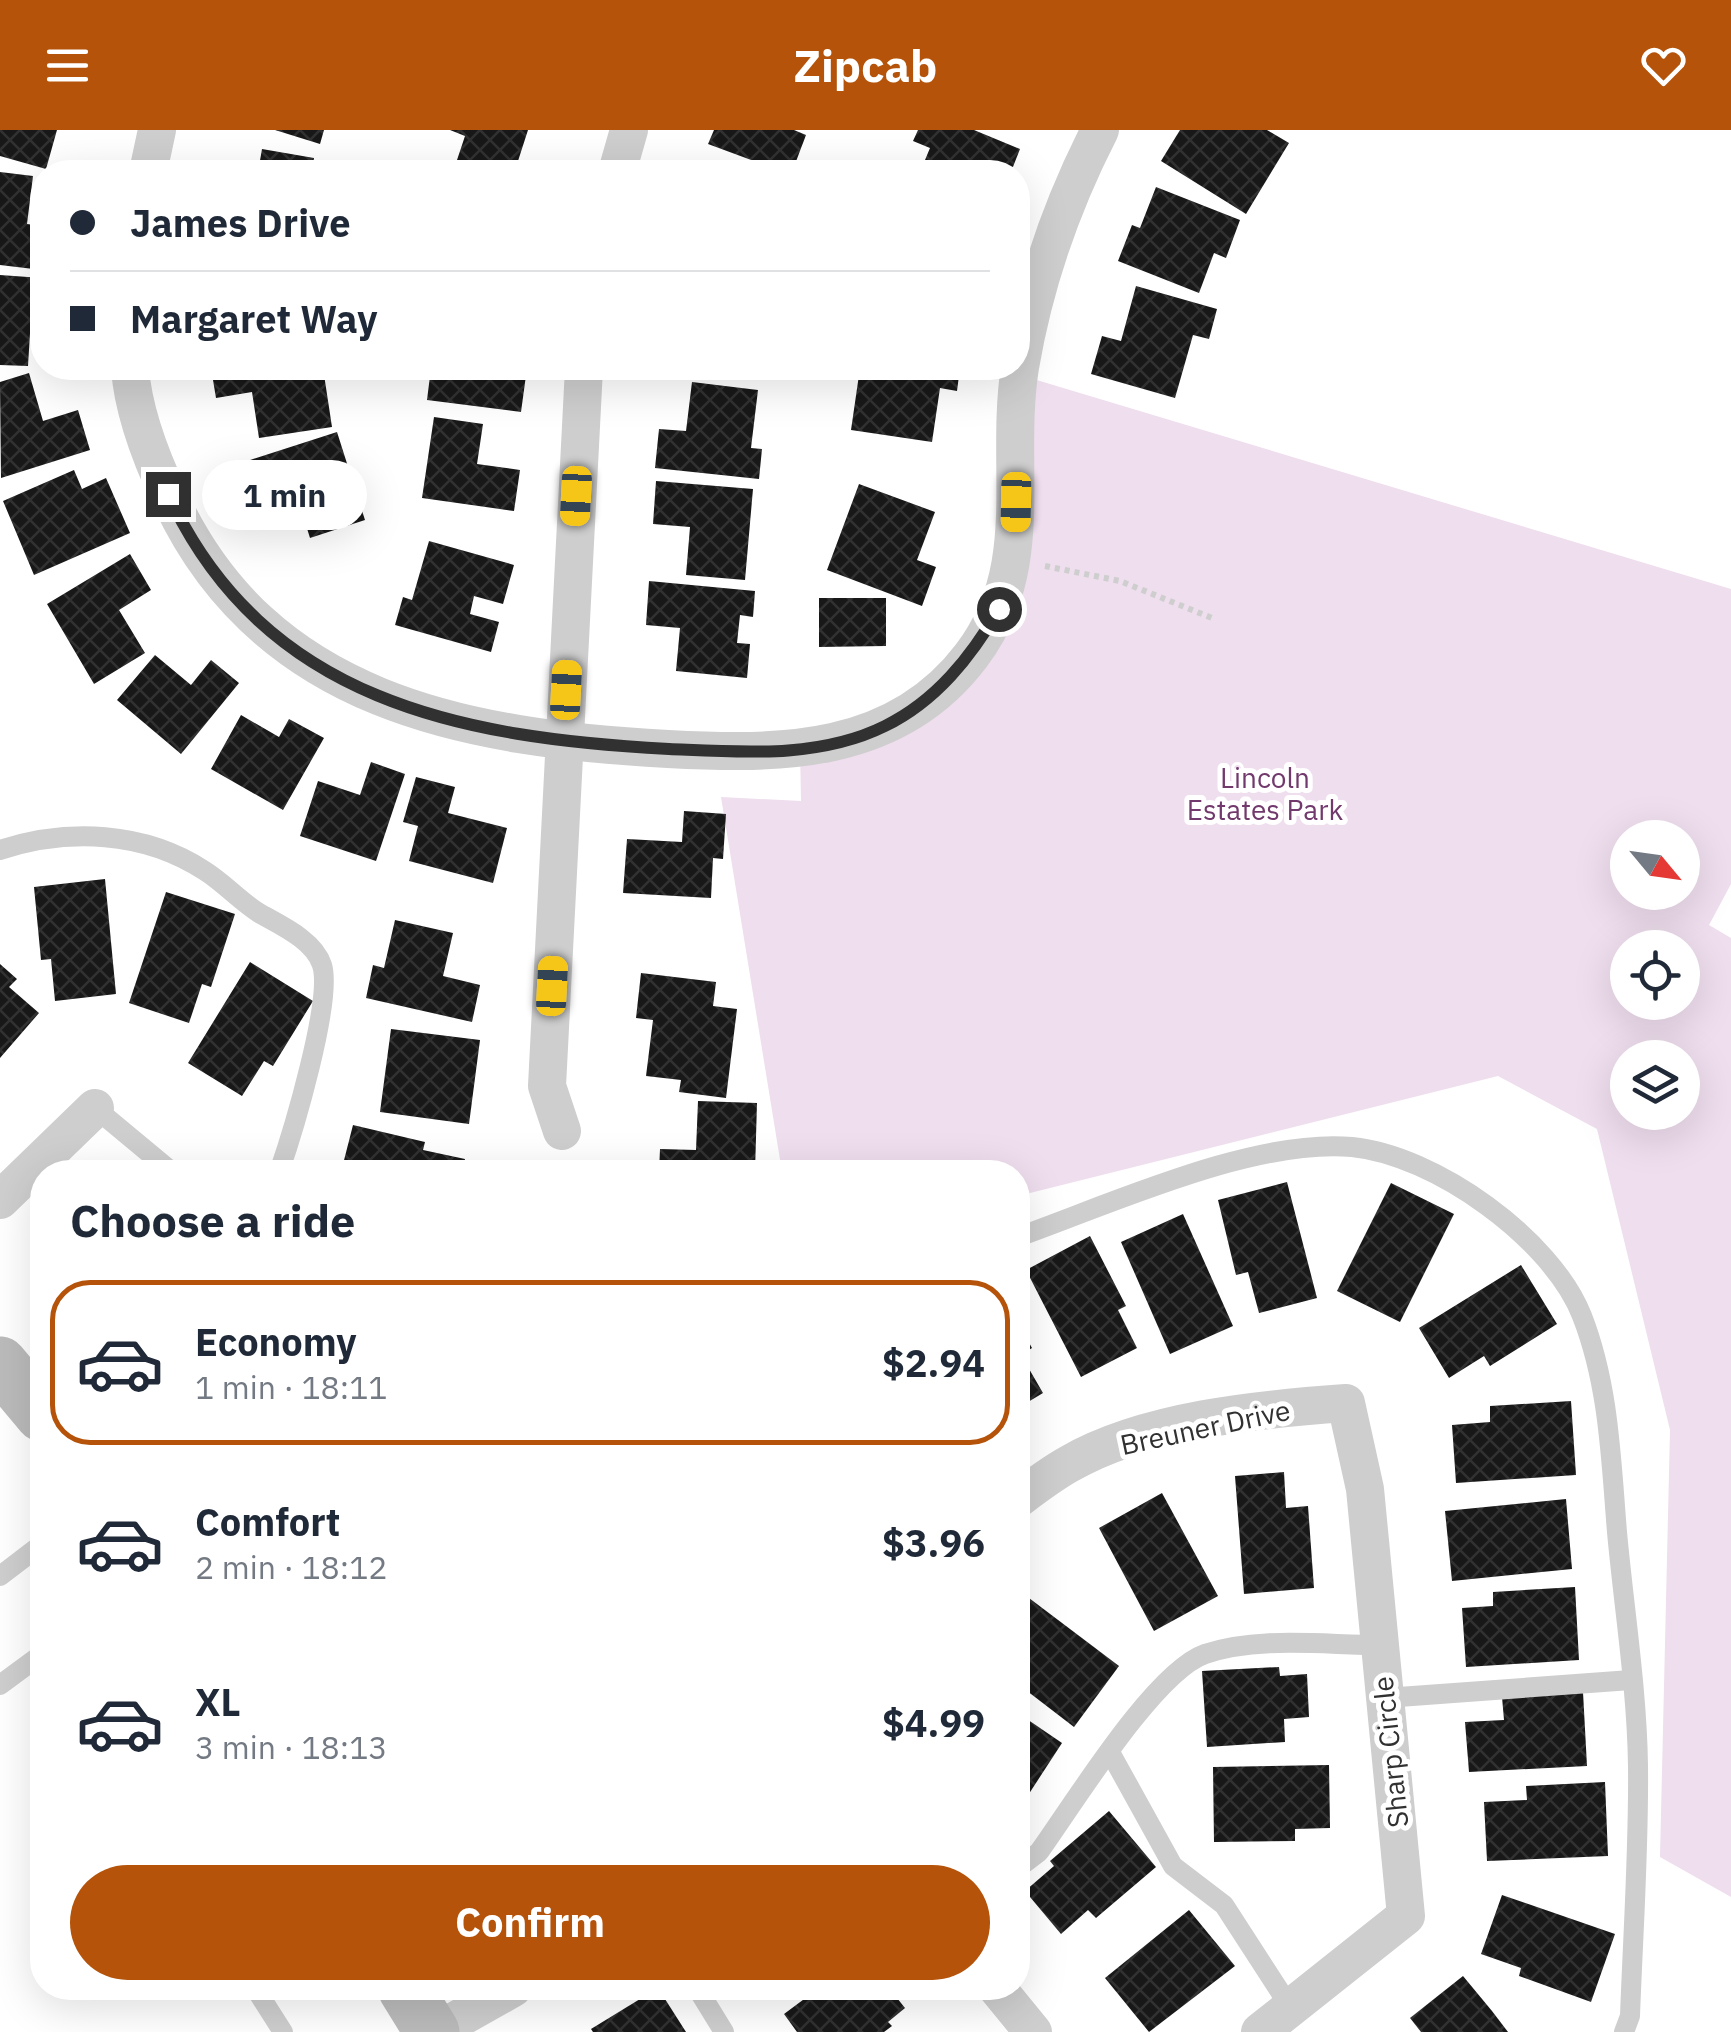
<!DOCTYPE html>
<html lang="en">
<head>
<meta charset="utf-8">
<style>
	body { margin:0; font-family:"IBM Plex Sans",sans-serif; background:#f6f6f7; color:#1f2937; height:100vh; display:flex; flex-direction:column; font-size:38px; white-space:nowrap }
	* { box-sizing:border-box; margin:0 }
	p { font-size:32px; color:#747a83 }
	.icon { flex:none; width:55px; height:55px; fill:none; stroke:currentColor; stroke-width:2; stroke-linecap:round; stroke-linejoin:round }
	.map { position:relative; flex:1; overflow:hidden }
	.panel { position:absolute; left:30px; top:1030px; width:1000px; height:840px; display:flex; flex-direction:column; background:#fff; border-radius:40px; box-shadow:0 10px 40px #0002 }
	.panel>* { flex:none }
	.banner { position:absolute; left:30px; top:30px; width:1000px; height:220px; border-radius:40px; box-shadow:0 10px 40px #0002; display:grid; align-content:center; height:220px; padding:0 40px; background:#fff }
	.needle { width:65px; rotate:119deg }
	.buttons { position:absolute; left:1610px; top:690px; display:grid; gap:20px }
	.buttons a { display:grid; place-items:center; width:90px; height:90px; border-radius:50%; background:#fff; box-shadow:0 10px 40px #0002; font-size:50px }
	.end { position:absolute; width:45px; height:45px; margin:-22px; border:12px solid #313131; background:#fff; box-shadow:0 0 0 5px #fff }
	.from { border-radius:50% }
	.bubble { position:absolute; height:70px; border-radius:35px; background:#fff; box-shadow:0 10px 40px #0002; font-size:32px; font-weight:700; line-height:70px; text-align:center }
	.car { position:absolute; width:30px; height:60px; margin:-30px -15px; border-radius:12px; box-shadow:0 0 8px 2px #0007; background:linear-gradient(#f5c518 24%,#345 0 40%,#f5c518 0 76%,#345 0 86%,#f5c518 0) }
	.banner b { display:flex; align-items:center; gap:35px; height:95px; font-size:38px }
	.banner b+b { border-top:2px solid #e0e1e3 }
	.banner i { width:25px; height:25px; background:#1f2937 }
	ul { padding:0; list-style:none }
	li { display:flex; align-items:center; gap:30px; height:165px; margin:0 20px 15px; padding:0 20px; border:5px solid transparent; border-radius:40px }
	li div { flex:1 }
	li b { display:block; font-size:38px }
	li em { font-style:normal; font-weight:700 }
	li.on { border-color:#b45309 }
	li>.icon { width:90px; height:90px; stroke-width:1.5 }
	h2 { padding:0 40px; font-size:45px; line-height:120px }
	.action { display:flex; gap:20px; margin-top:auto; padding:20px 40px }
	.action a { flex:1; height:115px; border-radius:60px; background:#b45309; color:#fff; font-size:40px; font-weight:700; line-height:115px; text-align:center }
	header { display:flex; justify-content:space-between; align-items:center; height:130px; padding:0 40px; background:#b45309; color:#fff; font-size:45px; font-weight:700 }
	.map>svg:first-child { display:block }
	.park { fill:#efdeee; fill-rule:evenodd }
	.building { fill:url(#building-cross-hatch) }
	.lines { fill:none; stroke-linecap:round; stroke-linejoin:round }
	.path { stroke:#cecece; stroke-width:6; stroke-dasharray:5 5; stroke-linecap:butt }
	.lane { stroke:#cecece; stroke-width:20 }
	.street { stroke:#cecece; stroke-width:38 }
	.secondary { stroke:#bbb; stroke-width:55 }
	.route { stroke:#313131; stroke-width:12 }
	.labels { text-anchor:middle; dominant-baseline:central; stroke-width:10; stroke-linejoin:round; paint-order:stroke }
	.park-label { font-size:28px; fill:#71396c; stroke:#fff }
	.street-label { font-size:28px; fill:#313131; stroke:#fff }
</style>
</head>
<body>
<header><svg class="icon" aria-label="menu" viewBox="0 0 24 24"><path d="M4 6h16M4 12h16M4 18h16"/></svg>Zipcab<svg class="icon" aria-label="heart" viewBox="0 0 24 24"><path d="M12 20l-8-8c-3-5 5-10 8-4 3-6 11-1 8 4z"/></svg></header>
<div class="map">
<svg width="1731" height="1902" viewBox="0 0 1731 1902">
	<defs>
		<pattern id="building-cross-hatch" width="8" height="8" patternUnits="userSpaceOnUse" patternTransform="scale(2.5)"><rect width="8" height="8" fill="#181818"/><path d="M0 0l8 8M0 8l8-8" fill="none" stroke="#313131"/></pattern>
	</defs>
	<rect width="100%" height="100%" fill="#fff"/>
	<path class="park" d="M1020 245 1731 459V754L1709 795 1731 808V1767L1660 1727 1670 1300 1597 999 1498 946 1018 1066V1042H782L721 667 801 671 800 618 893 586 968 516 1007 422ZM1628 708H1682V762H1628ZM1628 818H1682V872H1628ZM1628 928H1682V982H1628Z"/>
	<g class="building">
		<polygon points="0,0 57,0 46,39 0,26"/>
		<polygon points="275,0 324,0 320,14"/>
		<polygon points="450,0 528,0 518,31 549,42 453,42 465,6"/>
		<polygon points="714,0 794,0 806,5 792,42 784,42 708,14"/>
		<polygon points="918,0 974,0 1020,19 1011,42 920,42 930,18 913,11"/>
		<polygon points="1180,0 1267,0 1289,13 1246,84 1161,31"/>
		<polygon points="262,19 314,28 312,42 258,42"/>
		<polygon points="0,42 33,46 27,94 42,96 42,140 0,135"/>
		<polygon points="1156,57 1240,90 1226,128 1214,123 1199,163 1118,131 1132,95 1140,98"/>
		<polygon points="0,145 42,148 42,188 31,187 28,236 0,235"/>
		<polygon points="1136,156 1217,179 1209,209 1193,205 1175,268 1091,244 1102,206 1121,211"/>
		<polygon points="211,238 323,238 332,297 259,308 252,262 216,268"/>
		<polygon points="431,238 527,238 521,282 427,270"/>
		<polygon points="683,238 759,238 758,248"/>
		<polygon points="860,238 960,238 957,261 940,258 932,312 851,300"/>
		<polygon points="29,243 43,291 78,280 90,320 1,348 0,252"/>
		<polygon points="692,252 758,260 751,318 762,319 759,349 655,338 659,299 686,301"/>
		<polygon points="434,287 483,294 477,334 520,340 514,381 422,368"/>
		<polygon points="337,302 365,390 310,408 295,360 261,371 247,331"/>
		<polygon points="74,340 82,359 106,348 130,403 34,445 3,371"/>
		<polygon points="656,351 753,359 745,450 686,445 690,397 653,394"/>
		<polygon points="859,354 935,382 917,430 936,437 922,476 827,440"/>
		<polygon points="429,411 514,435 503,474 474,466 470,484 499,492 491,522 395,495 403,467 412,470"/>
		<polygon points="130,424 151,460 119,480 145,523 94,554 47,474"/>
		<polygon points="649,451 755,461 753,487 740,485 737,513 750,514 747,548 676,541 680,498 646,495"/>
		<polygon points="819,468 886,468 886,516 819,517"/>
		<polygon points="155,525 191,555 211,530 239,553 181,624 117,570"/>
		<polygon points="241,585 279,607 289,589 324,608 283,680 211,639"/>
		<polygon points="371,632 405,644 376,731 300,706 318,651 360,665"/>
		<polygon points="416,647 455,657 448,683 507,698 493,753 409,731 418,696 403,692"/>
		<polygon points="684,681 726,684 723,729 713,728 711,768 623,763 627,709 682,712"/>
		<polygon points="105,749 116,864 55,871 51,829 41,830 34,757"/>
		<polygon points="166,762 235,784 211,857 202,854 189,893 129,873"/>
		<polygon points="395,790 453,803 443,846 480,855 472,892 366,868 373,835 384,838"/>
		<polygon points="250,832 313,871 273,936 264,931 242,966 188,933"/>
		<polygon points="0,834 17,849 9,857 39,883 0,928"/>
		<polygon points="641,843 716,852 713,876 737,879 726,968 679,962 681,950 646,946 653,890 636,888"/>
		<polygon points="391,899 480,910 469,994 380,982"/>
		<polygon points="698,971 757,973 755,1042 659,1042 660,1019 696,1020"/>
		<polygon points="353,995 425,1012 423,1020 465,1029 462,1042 341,1042"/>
		<polygon points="1287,1052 1317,1168 1259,1183 1248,1142 1236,1145 1218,1070"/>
		<polygon points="1391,1053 1454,1084 1400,1192 1337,1161"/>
		<polygon points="1183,1084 1233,1196 1170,1224 1121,1112"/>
		<polygon points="1090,1106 1126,1176 1118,1180 1137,1218 1081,1247 1026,1140"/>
		<polygon points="1521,1135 1557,1194 1490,1236 1484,1226 1449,1248 1419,1198"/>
		<polygon points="1018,1193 1032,1218 1021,1225 1043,1263 1018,1278"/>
		<polygon points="1571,1271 1576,1345 1456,1353 1452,1295 1490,1292 1490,1276"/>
		<polygon points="1284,1342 1286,1378 1308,1376 1314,1458 1244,1464 1235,1346"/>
		<polygon points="1162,1363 1218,1466 1154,1501 1099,1398"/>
		<polygon points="1566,1369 1572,1439 1452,1451 1445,1381"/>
		<polygon points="1575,1457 1579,1530 1466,1537 1462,1478 1493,1476 1493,1462"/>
		<polygon points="1025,1465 1119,1536 1074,1597 1018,1554 1018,1475"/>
		<polygon points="1279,1537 1280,1546 1307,1544 1309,1587 1284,1589 1285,1612 1207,1617 1202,1541"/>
		<polygon points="1583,1562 1587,1636 1469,1642 1465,1592 1504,1590 1502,1567"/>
		<polygon points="1018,1583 1062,1613 1021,1676 1018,1673"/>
		<polygon points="1329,1635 1330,1698 1295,1699 1295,1711 1214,1712 1213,1637"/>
		<polygon points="1605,1652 1608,1726 1487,1731 1484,1672 1527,1670 1526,1656"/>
		<polygon points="1109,1681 1156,1737 1096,1788 1088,1780 1061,1804 1025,1761 1054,1736 1050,1731"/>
		<polygon points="1502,1765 1615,1804 1591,1872 1519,1846 1521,1838 1481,1824"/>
		<polygon points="1189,1780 1235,1836 1149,1902 1105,1848"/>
		<polygon points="1463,1846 1492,1881 1508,1902 1421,1902 1410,1888"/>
		<polygon points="658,1858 686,1902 593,1902 591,1899"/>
		<polygon points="819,1858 889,1858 905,1878 888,1892 892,1896 884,1902 797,1902 784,1884"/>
	</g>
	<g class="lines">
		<polyline class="path" points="1045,436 1120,451 1212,488"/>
		<g class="lane">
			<path d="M0 720C68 698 144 701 205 741 224 753 240 771 259 783 280 795 314 810 322 835 333 870 292 1005 279 1042"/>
			<polyline points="95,978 172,1042"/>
			<path d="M1018 1107C1111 1074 1254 1008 1352 1017 1435 1025 1552 1109 1582 1186 1609 1255 1611 1329 1617 1402 1624 1479 1637 1559 1638 1636 1639 1719 1633 1803 1630 1886L1624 1902"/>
			<polyline points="0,1446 42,1414"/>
			<polyline points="0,1555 42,1524"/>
			<polyline points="1385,1568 1631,1550"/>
			<polyline points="1111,1624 1173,1736 1224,1775 1290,1877"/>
			<path d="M1018 1738 1039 1722C1073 1675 1154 1542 1205 1524 1258 1506 1324 1515 1380 1515"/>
			<polyline points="255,1858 283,1902"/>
			<polyline points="697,1858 724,1902"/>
		</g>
		<g class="street">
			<polyline points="148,42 157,0"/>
			<polyline points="617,42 629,0"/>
			<path d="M130 238C133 282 151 328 170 368 264 573 467 608 668 619 780 625 896 625 971 526 1039 437 1004 338 1020 237 1034 155 1062 74 1100 0"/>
			<polyline points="562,1001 547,956 584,238"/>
			<polyline points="0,1070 95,978"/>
			<path d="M1018 1369C1034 1357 1051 1344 1069 1334 1145 1290 1260 1279 1346 1273L1365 1359 1406 1786 1260 1902"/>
			<polyline points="997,1858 1033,1902"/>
			<polyline points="435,1902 513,1858"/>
		</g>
		<g class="secondary">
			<polyline points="0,1234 42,1284"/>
			<polyline points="405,1858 432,1902"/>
		</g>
	</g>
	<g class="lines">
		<path class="route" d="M168 364C264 572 463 608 669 619 740 622 819 629 885 596 936 571 971 527 999 479"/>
	</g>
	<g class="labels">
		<g class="park-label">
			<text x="1265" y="647">Lincoln<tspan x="1265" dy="32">Estates Park</tspan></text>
		</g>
		<g class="street-label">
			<text transform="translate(1205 1297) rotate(-12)">Breuner Drive</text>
			<text transform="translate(1390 1622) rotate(-96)">Sharp Circle</text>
		</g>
	</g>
</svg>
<div class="buttons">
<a><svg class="needle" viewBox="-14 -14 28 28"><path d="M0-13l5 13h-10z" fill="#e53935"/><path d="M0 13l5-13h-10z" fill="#747a83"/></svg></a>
<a><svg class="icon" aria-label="locate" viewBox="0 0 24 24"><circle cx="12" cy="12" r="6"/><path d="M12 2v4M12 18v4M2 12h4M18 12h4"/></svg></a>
<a><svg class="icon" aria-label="layers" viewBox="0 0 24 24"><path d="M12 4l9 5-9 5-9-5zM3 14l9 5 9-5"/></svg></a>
</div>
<i class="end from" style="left:999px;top:479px"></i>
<i class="end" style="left:168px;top:364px"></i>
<div class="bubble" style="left:202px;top:330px;width:165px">1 min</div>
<i class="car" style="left:576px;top:366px;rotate:183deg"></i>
<i class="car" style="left:1016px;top:372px;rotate:181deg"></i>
<i class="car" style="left:566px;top:560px;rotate:3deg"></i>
<i class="car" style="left:552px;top:856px;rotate:3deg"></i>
<div class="banner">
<b><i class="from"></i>James Drive</b>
<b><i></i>Margaret Way</b>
</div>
<section class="panel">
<h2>Choose a ride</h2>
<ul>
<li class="on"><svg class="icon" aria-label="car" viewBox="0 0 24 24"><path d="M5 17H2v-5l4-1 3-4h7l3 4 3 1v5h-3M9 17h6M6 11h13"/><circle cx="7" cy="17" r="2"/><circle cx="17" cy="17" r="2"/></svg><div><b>Economy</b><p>1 min · 18:11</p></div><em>$2.94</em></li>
<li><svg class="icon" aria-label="car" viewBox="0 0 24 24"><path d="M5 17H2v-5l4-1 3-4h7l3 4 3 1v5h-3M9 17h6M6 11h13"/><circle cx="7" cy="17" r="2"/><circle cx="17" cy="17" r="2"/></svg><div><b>Comfort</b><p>2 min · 18:12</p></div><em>$3.96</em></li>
<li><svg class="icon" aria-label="car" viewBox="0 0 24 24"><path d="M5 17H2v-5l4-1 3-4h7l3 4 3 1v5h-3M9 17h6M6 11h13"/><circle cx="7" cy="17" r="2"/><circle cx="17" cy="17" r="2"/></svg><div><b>XL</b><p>3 min · 18:13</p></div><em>$4.99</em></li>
</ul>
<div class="action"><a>Confirm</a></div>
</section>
</div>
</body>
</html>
